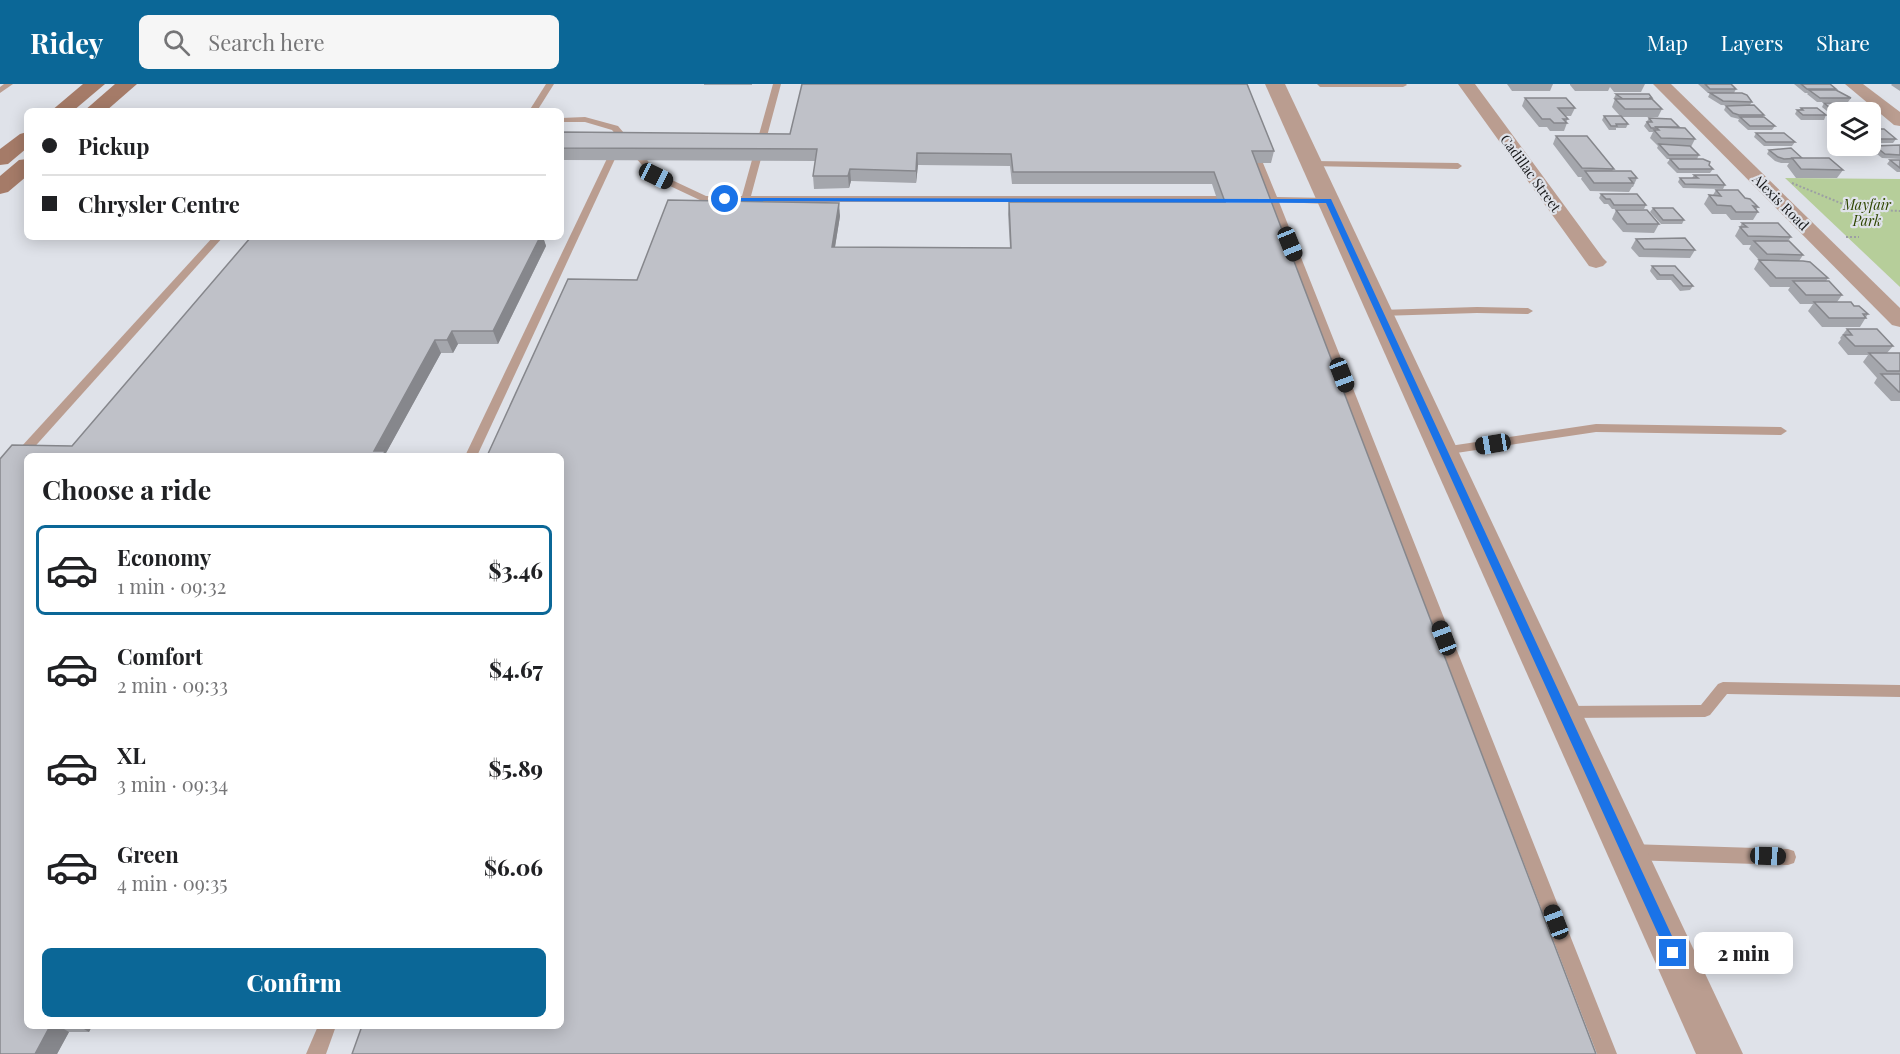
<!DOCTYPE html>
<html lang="en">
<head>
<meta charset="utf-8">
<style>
	body { margin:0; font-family:"Playfair Display",serif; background:#f6f6f6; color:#202124; height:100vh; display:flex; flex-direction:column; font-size:22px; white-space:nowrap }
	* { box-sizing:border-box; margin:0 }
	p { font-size:20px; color:#757577 }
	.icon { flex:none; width:33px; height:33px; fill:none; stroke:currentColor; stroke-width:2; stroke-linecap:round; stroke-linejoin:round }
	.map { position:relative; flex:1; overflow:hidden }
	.sheet { position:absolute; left:24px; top:369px; width:540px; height:576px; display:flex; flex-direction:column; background:#fff; border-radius:9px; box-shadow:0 3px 15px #0003 }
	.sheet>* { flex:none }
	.hud { position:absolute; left:24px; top:24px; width:540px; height:132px; border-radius:9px; box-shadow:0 3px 15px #0003; display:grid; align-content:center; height:132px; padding:0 18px; background:#fff }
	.buttons { position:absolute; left:1827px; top:18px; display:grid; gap:12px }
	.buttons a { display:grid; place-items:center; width:54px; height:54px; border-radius:9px; background:#fff; box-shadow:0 3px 15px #0003; font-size:30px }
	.end { position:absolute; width:27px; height:27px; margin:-14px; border:8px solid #1a73e8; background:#fff; box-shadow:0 0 0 3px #fff }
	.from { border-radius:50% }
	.bubble { position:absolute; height:42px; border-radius:9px; background:#fff; box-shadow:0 3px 15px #0003; font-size:20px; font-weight:800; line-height:42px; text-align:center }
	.car { position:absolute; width:18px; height:36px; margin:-18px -9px; border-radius:8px; box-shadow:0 0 4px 2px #0007; background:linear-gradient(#222 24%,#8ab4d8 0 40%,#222 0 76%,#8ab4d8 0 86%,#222 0) }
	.hud b { display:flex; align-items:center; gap:21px; height:57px; font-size:22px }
	.hud b+b { border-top:2px solid #e0e0e0 }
	.hud i { width:15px; height:15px; background:#202124 }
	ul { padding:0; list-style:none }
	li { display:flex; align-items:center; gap:18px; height:90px; margin:0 12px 9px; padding:0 6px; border:3px solid transparent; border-radius:9px }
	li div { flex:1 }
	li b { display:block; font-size:22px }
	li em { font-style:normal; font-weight:800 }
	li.selected { border-color:#0b6797 }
	li>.icon { width:54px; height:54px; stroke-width:1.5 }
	h2 { padding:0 18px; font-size:27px; line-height:72px }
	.cta { display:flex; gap:12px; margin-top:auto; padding:12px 18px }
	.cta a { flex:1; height:69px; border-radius:9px; background:#0b6797; color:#fff; font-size:24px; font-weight:800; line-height:69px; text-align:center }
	header { display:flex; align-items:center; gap:36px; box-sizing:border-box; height:84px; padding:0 30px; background:#0b6797; color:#fff }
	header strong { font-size:28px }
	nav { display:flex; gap:33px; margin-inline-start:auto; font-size:21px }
	.search { width:420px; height:54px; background:#f6f6f6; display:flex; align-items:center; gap:15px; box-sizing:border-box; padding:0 21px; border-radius:9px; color:#757577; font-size:22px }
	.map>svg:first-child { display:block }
	.green { fill:#b6ce9a }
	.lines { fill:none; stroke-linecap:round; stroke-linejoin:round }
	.path { stroke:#9c9fa4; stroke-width:2; stroke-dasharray:2 2; stroke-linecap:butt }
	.service { fill:#ba9d90; fill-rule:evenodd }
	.minor { fill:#ba9d90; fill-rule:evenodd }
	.tertiary { fill:#ba9d90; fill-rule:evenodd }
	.secondary { fill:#a57b68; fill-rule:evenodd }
	.wall { fill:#a4a6ac }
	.shaded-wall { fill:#86878c }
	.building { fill:#bfc1c8; stroke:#86878c; stroke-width:1.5 }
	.route { fill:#1a73e8 }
	.labels { text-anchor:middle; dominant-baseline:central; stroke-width:4.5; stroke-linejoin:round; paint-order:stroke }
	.far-street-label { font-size:14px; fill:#18191b; stroke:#dfe2e9 }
	.far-park-label { font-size:14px; font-style:italic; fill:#2e4500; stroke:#dfe2e9 }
</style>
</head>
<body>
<header>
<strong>Ridey</strong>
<div class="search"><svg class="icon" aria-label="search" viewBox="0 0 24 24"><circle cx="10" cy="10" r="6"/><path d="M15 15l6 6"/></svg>Search here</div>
<nav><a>Map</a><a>Layers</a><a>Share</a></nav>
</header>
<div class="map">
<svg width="1900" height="970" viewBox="0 0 1900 970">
	<rect width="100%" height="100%" fill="#dfe2e9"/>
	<polygon class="green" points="1785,94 1900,95 1900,203"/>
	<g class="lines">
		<g class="path">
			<polyline points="1792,99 1855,125 1900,127"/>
			<polyline points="1846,153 1859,153"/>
		</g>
		<g class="service">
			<polygon points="4,0 13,0 0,9 0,3"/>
			<polygon points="546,0 554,0 537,27 529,27"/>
			<polygon points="773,0 781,0 751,112 1233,112 1238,115 1233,118 704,118 653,94 612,46 585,38 561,38 561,34 585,33 618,42 659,90 706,112 742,112"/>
			<polygon points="1317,0 1406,0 1407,1 1403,3 1320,3"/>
			<polygon points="617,59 621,62 477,372 465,372 613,62"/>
			<polygon points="1256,77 1263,79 1277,113 1329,114 1334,117 1329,120 1279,118 1617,970 1597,970 1270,118 1260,115 1267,112 1255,79"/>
			<polygon points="1312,77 1458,79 1462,82 1458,85 1309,82 1309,78"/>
			<polygon points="213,153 223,153 4,397 0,398 0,386"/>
			<polygon points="1477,223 1528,224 1533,227 1528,230 1477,229 1380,232 1375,229 1380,226"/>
			<polygon points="1596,340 1781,343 1787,347 1781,351 1596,348 1443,371 1437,367 1443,363"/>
			<polygon points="1723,598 1900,601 1900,613 1727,610 1710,631 1705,633 1565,634 1560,632 1557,628 1560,624 1565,622 1701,621 1718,600"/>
			<polygon points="1629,760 1788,765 1794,767 1796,773 1794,779 1788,781 1629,776 1623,773 1621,768 1623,763"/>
			<polygon points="318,942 336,942 326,970 306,970"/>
		</g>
		<g class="minor">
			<polygon points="1458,0 1475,0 1603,174 1607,178 1603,182 1596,184 1589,182"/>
			<polygon points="1653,0 1671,0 1900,224 1900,243 1892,241"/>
			<polygon points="1845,0 1863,0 1900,28 1900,42 1894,41"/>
		</g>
		<polygon class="tertiary" points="1265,0 1285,0 1743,970 1696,970"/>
		<g class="secondary">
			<polygon points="83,0 105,0 73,27 51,27"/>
			<polygon points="115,0 137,0 106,27 84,27"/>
			<polygon points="27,48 27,64 8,80 0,81 0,65 20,50"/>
			<polygon points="27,75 27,92 8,108 0,110 0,92 19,76"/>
		</g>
	</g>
	<g class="wall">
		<rect x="704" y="0" width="48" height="1"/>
		<polygon points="1507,0 1553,0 1550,7 1512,7"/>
		<polygon points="1570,0 1645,0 1641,8 1614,8 1610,3 1608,7 1575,7 1570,1"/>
		<polygon points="1698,0 1731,0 1736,5 1734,9 1752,18 1749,22 1721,21 1708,13 1710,9 1725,9 1708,9"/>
		<polygon points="1794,0 1830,0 1836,5 1835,6 1851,14 1848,18 1817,18 1807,10 1808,9 1805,9"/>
		<polygon points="1892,0 1900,0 1900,7 1891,1"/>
		<polygon points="1616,10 1652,14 1652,15 1662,25 1658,33 1622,33 1628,40 1626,44 1616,44 1616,46 1609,46 1602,36 1604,32 1620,32 1612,23 1615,15 1614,14"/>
		<polygon points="1525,14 1575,24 1571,32 1565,32 1568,35 1566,38 1567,39 1564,47 1550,47 1547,43 1539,43 1522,22"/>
		<polygon points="1824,19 1865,28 1838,28 1838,32 1833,32 1822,23"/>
		<polygon points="1726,22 1764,31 1763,33 1775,42 1772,46 1748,46 1738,37 1739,35 1731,33 1724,26"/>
		<polygon points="1801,24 1826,31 1824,36 1801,36 1795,30 1797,26 1799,26"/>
		<polygon points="1649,34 1679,43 1695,55 1691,63 1699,71 1697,75 1709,81 1713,85 1710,89 1677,89 1667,79 1670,75 1667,75 1657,64 1658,62 1650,54 1653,48 1649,48 1644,42"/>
		<polygon points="1870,45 1896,55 1893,59 1870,59"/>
		<polygon points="561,48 1274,67 1271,79 1256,79 1596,970 637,196 840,132 835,163 1010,164 1008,130 1009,118 1218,118 1212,100 1012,100 1010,82 918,81 916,99 851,97 849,104 814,105 813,92 815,77 561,76"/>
		<polygon points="1756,49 1795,58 1792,62 1764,62 1754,53"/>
		<polygon points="1829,50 1838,50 1838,62 1861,62 1859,64 1838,64 1827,54"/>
		<polygon points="1556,52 1614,85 1612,87 1637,94 1633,103 1632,103 1629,108 1590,107 1581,95 1582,93 1578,93 1553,60"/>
		<polygon points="1900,61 1900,75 1882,74 1872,66 1875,62"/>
		<polygon points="1769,66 1802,74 1843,86 1837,94 1796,94 1787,82 1789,79 1781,79 1775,77 1767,70"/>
		<polygon points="1890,76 1900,76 1900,88 1897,88 1887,80"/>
		<polygon points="1694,91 1725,101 1723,105 1683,104 1678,98 1680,94 1692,94"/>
		<polygon points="1716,106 1745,114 1758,123 1756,126 1758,128 1753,136 1731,136 1726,130 1712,130 1704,120 1709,111 1713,111"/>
		<polygon points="1601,110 1646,121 1644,125 1612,125 1608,120 1604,120 1599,114"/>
		<polygon points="1653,124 1684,136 1682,140 1661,140 1650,128"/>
		<polygon points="1616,126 1659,140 1654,149 1623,148 1612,135"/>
		<polygon points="1742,139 1791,153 1788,157 1803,171 1799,177 1828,194 1826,197 1842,211 1837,218 1854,222 1868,230 1860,243 1822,243 1808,227 1813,220 1800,220 1788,206 1790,203 1770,203 1754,185 1759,176 1749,165 1751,161 1743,161 1735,152"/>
		<polygon points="251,153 543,153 546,162 498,260 458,260 453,269 441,269 386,369 388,372 27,372 27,942 92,942 89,948 69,948 57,970 0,970 0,375 12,361 72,362"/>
		<polygon points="1636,155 1695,166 1690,174 1639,173 1631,164"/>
		<polygon points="1652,182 1675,182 1693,202 1690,206 1680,207 1671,196 1657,196 1650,187"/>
		<polygon points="1847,245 1893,262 1887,269 1900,269 1900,317 1891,317 1874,299 1877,294 1863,278 1868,271 1848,271 1838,259 1841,255 1840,254"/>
	</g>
	<g class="shaded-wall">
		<polygon points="917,69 918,81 916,99 916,87"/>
		<polygon points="850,85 851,97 849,104 848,92"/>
		<polygon points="839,119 840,132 833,175 832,163"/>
		<polygon points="540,153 543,153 546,162 498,260 493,247"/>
		<polygon points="452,247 458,260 453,269 447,256"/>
		<polygon points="435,256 441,269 386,369 388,372 376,372 374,367"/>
		<polygon points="50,942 59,942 69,948 57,970 35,970"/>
		<polygon points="79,942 92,942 89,948"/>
	</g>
	<g class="building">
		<polygon points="802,0 1247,0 1274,67 1252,67 1596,970 352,970 362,942 561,942 561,372 487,372 568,195 637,196 668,116 839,119 832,163 1011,164 1009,118 1225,118 1214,88 1013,88 1011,70 917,69 916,87 850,85 848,92 813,92 817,65 561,64 561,48 790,50"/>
		<polygon points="1705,0 1731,0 1736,5 1710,5"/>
		<polygon points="1801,0 1830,0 1836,5 1807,5"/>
		<polygon points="1809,6 1836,6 1851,14 1820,14"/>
		<polygon points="1710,9 1742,9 1747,11 1752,18 1723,17"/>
		<polygon points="1616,10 1649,10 1652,14 1649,14 1651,15 1623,15"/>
		<polygon points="1525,14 1566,14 1575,24 1558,24 1568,35 1563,35 1567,39 1554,39 1550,35 1542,35"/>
		<polygon points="1615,15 1652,15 1662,25 1625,25"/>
		<polygon points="1824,19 1853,19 1865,28 1835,28"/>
		<polygon points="1754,21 1764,31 1739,31 1733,29 1726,22"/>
		<polygon points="1801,24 1817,24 1826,31 1803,31 1797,26 1803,26"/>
		<polygon points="1604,32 1621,32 1628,40 1616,40 1617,42 1611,42"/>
		<polygon points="1740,33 1764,33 1775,42 1750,42"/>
		<polygon points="1649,34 1671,35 1679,43 1656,43 1657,44 1651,44 1647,38 1652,38"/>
		<polygon points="1656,43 1685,44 1695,55 1661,54 1654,46 1659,46"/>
		<polygon points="1870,45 1884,45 1896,55 1870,55"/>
		<polygon points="1756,49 1784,49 1795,58 1766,58"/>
		<polygon points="1829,50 1838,50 1838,57"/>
		<polygon points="1556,52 1587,52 1614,85 1582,84"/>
		<polygon points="1659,60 1690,62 1699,71 1669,71"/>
		<polygon points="1900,61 1900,71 1885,70 1875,62"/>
		<polygon points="1791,64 1802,74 1784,75 1778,73 1769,66"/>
		<polygon points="1792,74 1829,74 1843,86 1801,85"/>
		<polygon points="1670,75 1703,75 1710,78 1709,81 1713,85 1679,85"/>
		<polygon points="1890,76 1900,76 1900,84"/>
		<polygon points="1585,87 1631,87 1637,94 1629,94 1633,99 1594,99"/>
		<polygon points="1694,91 1717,91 1725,101 1685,100 1680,94 1698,94"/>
		<polygon points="1716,106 1738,106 1745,114 1750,115 1758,123 1753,122 1758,128 1736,128 1731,122 1717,121 1709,111 1721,112"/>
		<polygon points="1601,110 1637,110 1646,121 1614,121 1610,115 1606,115"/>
		<polygon points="1653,124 1673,124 1684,136 1663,136"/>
		<polygon points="1616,126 1647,126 1659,140 1627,140"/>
		<polygon points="1742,139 1778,139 1791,153 1748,152 1740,143 1747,143"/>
		<polygon points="251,153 540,153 493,247 452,247 447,256 435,256 374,367 385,367 383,372 27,372 27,942 50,942 35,970 0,970 0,375 12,361 72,362"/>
		<polygon points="1685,154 1695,166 1644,165 1636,155"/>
		<polygon points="1754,157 1789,157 1803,171 1767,170"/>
		<polygon points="1759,176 1803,177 1810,178 1828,194 1776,194"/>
		<polygon points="1652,182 1675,182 1693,202 1683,202 1673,191 1660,191"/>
		<polygon points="1793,197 1829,197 1842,211 1806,211"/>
		<polygon points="1814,218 1851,218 1854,222 1859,222 1868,230 1863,230 1866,234 1829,234"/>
		<polygon points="1847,245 1877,245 1893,262 1855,262 1844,251 1852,251"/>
		<polygon points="1869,269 1900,269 1900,287 1887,287"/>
		<polygon points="1881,290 1900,290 1900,308 1899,308"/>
	</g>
	<polygon class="route" points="722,114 1331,115 1678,865 1680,869 1678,874 1673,875 1669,874 1326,119 725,117"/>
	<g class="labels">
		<g class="far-street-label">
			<text transform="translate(1531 89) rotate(54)">Cadillac Street</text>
			<text transform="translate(1781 118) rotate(45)">Alexis Road</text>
		</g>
		<g class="far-park-label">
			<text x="1867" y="120">Mayfair<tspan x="1867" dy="16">Park</tspan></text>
		</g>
	</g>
</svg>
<div class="buttons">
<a><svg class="icon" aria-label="layers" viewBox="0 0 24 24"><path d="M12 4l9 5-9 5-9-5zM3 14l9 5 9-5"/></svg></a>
</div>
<i class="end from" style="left:725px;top:115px"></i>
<i class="end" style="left:1673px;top:869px"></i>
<div class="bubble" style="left:1694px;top:848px;width:99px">2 min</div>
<i class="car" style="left:656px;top:92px;rotate:116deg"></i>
<i class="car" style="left:1290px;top:160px;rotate:158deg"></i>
<i class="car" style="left:1342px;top:291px;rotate:159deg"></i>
<i class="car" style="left:1493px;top:360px;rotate:261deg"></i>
<i class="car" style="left:1444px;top:554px;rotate:339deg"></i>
<i class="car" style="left:1768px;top:772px;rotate:92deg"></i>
<i class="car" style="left:1556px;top:838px;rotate:339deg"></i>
<div class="hud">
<b><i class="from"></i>Pickup</b>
<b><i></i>Chrysler Centre</b>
</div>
<section class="sheet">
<h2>Choose a ride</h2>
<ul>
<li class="selected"><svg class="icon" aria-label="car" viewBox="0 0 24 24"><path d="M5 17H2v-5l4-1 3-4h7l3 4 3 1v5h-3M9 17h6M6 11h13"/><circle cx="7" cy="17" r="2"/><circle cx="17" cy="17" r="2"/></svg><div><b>Economy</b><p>1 min · 09:32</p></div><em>$3.46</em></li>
<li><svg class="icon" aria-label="car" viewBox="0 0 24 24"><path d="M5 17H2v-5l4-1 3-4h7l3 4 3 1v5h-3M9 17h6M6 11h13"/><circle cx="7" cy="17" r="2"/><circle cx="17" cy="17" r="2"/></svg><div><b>Comfort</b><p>2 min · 09:33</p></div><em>$4.67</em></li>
<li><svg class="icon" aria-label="car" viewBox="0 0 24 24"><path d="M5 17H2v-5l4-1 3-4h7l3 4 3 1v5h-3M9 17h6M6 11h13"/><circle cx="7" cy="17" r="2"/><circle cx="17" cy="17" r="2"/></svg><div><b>XL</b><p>3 min · 09:34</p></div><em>$5.89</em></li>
<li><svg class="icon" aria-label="car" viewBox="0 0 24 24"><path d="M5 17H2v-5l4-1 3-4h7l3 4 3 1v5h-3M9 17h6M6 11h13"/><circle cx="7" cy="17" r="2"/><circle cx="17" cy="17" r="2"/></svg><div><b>Green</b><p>4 min · 09:35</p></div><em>$6.06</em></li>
</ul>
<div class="cta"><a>Confirm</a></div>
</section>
</div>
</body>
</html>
